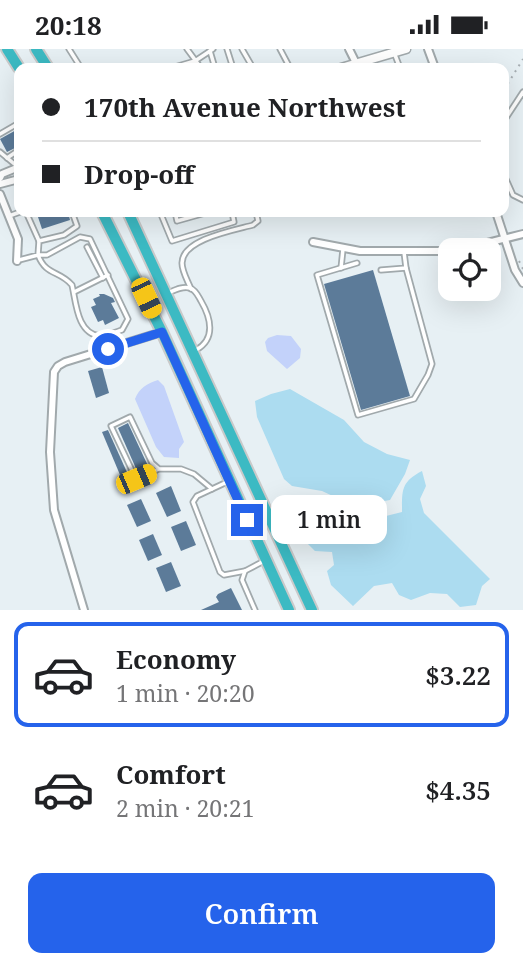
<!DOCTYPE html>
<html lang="en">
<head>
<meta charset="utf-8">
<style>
	body { margin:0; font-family:"Noto Serif",serif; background:#f2f2f2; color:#202124; height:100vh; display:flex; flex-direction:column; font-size:26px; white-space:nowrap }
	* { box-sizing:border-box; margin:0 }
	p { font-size:23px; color:#757577 }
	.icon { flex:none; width:38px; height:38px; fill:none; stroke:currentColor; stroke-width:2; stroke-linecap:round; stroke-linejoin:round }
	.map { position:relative; height:561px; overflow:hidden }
	.sheet { display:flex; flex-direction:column; background:#fff; flex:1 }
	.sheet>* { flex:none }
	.hud { position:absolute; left:14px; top:14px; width:495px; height:154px; border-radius:14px; box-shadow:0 7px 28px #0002; display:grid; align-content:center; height:154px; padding:0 28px; background:#fff }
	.controls { position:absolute; left:438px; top:189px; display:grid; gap:14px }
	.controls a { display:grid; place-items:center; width:63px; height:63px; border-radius:14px; background:#fff; box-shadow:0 7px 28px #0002; font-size:35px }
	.end { position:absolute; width:32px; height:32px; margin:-16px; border:9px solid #2563eb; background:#fff; box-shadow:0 0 0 4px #fff }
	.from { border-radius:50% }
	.bubble { position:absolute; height:49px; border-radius:14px; background:#fff; box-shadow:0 7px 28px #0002; font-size:23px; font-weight:600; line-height:49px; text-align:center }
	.car { position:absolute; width:21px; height:42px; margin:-21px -10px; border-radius:9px; box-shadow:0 0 5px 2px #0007; background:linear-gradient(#f5c518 24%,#345 0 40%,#f5c518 0 76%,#345 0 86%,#f5c518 0) }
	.hud b { display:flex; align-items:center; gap:24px; height:66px; font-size:26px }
	.hud b+b { border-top:2px solid #e0e0e0 }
	.hud i { width:18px; height:18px; background:#202124 }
	ul { padding:12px 0 0; list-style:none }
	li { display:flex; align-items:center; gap:21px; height:105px; margin:0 14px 10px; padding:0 14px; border:4px solid transparent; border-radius:14px }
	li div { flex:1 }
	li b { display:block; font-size:26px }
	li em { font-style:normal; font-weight:600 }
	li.active { border-color:#2563eb }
	li>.icon { width:63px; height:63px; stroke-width:1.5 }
	.cta { display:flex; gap:14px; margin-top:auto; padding:14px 28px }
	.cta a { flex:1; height:80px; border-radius:14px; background:#2563eb; color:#fff; font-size:28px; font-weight:600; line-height:80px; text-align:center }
	.status { display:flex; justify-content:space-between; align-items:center; height:49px; padding:0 35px; background:#fff; direction:ltr }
	.status svg { height:19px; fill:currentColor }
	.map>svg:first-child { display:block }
	.green { fill:#acdcf0 }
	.water { fill:#c3d2fa }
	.building { fill:#5c7b99 }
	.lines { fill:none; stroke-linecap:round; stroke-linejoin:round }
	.service-casing { stroke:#a1a9ac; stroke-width:7 }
	.minor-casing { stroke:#a1a9ac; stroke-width:10 }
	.tertiary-casing { stroke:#a1a9ac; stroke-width:11 }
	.trunk-casing { stroke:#c9caca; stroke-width:14 }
	.path { stroke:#a8afb3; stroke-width:2; stroke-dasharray:2 5; stroke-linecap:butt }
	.service { stroke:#fff; stroke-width:3.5 }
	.minor { stroke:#fff; stroke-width:6 }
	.tertiary { stroke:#fff; stroke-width:8 }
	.trunk { stroke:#3cbac3; stroke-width:10 }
	.route { stroke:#2563eb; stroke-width:9 }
</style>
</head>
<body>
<div class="status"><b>20:18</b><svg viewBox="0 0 49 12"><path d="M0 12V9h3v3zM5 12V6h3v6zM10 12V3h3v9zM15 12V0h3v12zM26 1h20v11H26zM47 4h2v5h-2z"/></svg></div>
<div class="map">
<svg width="523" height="561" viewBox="0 0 523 561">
	<rect width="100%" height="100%" fill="#e7f0f4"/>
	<g class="green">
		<polygon points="290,340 344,371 364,393 387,405 410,411 405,425 390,451 373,454 350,455 322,442 292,437 284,430 257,368 255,352 271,345"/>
		<path d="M422 422 426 437 420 450 424 464 490 530 482 537 476 556 460 558 447 545 430 544 411 551 399 546 392 534 374 537 353 557 331 536 327 522 334 516 332 503 315 502 302 489 293 454 309 449 320 454 350 476 402 463C402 441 401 433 422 422Z"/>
	</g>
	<g class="water">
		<polygon points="277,286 291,287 301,300 300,309 287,320 267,302 265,293 268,289"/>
		<path d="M158 331 164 337 184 393 179 400V409L164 408 156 398 135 350C139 339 148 334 158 331Z"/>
	</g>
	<g class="building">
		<polygon points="18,80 19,97 7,103 0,90"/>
		<polygon points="52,163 68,163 70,171 42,180 38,168"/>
		<polygon points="373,221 410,347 361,361 324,235"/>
		<polygon points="99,245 104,245 113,249 115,253 111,254 119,269 105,276 103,271 98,273 91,258 96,256 93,250 100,247"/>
		<polygon points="102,318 109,344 96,349 88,322"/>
		<polygon points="128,374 149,419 138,424 118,379"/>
		<polygon points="108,381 130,430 123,433 102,383"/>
		<polygon points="171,437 181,462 167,468 156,444"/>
		<polygon points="141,450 151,472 137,478 127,456"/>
		<polygon points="186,472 196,496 181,502 171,478"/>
		<polygon points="153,485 162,506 148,512 139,491"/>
		<polygon points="171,513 181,537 166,543 156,519"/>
		<polygon points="231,539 242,561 201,561 219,553 216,548 218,545"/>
	</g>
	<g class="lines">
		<defs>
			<g id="service">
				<polyline points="69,0 81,19"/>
				<polyline points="187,0 201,19"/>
				<polyline points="227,0 233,19"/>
				<polyline points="242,0 253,19"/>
				<polyline points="280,0 289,17 285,19"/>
				<polyline points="210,2 215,19"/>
				<polyline points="395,6 400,19"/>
				<polyline points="171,19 195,12 213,0"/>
				<polyline points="504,72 523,43"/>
				<polyline points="0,85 19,74"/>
				<polyline points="0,103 18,118"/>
				<polyline points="7,109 19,101"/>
				<polyline points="504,126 513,146 523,151"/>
				<polyline points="19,149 19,150"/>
				<polyline points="26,163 39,192"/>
				<polyline points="160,163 172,192 234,173 232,163"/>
				<polyline points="175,163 177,172 209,163"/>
				<polyline points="9,167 20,163"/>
				<polyline points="87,198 103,229"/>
				<path d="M19 211 38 206C46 227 59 221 72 236 76 253 77 285 100 287 107 287 116 283 122 281L128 270 90 190 80 188 47 206H38L39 192 64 186 77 177 72 163"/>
				<polyline points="357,214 317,226 358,366 414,350 428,326 432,315 406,219"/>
				<polyline points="341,219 343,200"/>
				<polyline points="381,221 406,219 404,203"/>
				<path d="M191 240C188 232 182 223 182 214 182 190 235 181 253 176L258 172 256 163"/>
				<polyline points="74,243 108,226"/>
				<path d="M168 244C175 241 182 237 190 239 196 241 198 247 201 252 211 269 216 290 196 301"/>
				<polyline points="159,420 136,430 111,377 130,368 152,414 159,420 181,420 194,425 212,440"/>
				<polyline points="227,433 197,447 193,453 220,523 224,526 245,522 264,512"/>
				<polyline points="245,522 242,531 255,561"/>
			</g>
			<g id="minor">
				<polyline points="349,0 356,14"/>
				<polyline points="428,0 435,19"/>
				<polyline points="0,129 2,125 19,118"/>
				<polyline points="0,135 19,130"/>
				<polyline points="0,145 18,190 17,212"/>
				<polyline points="496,163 515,221 523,234"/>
				<polyline points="313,193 360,202 450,202"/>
				<polyline points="459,201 523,185"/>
				<polyline points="84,561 54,461 50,403 54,323 58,317 65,313 162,283"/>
			</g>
			<polyline id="tertiary" points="341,19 406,0"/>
			<g id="trunk">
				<polyline points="7,0 19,19"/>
				<polyline points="36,0 48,19"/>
				<polyline points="102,163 162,283 289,561"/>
				<polyline points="128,163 312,561"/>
			</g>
		</defs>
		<use href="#service" class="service-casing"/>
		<use href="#minor" class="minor-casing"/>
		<use href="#tertiary" class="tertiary-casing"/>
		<use href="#trunk" class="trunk-casing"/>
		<g class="path">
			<polyline points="504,41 523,10"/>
			<polyline points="519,212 523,220"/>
		</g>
		<use href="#service" class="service"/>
		<use href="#minor" class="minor"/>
		<use href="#tertiary" class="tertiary"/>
		<use href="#trunk" class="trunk"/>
	</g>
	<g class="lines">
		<polyline class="route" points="108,300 162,283 247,471"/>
	</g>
</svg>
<div class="controls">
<a><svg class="icon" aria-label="locate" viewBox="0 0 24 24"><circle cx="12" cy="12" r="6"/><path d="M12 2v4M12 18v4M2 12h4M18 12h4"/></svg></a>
</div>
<i class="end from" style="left:108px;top:300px"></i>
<i class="end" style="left:247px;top:471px"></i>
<div class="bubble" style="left:271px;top:446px;width:116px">1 min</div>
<i class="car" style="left:146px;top:249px;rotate:155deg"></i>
<i class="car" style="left:136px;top:430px;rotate:67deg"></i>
<div class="hud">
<b><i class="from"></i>170th Avenue Northwest</b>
<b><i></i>Drop-off</b>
</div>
</div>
<section class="sheet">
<ul>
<li class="active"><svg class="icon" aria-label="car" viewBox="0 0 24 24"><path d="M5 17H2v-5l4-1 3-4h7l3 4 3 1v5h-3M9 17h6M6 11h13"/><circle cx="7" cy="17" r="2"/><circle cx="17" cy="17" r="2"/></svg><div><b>Economy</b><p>1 min · 20:20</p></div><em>$3.22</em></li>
<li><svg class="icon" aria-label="car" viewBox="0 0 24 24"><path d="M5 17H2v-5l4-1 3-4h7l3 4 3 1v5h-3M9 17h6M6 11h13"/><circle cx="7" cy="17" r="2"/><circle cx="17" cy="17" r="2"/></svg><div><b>Comfort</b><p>2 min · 20:21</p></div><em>$4.35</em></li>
</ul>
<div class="cta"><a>Confirm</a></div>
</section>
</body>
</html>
